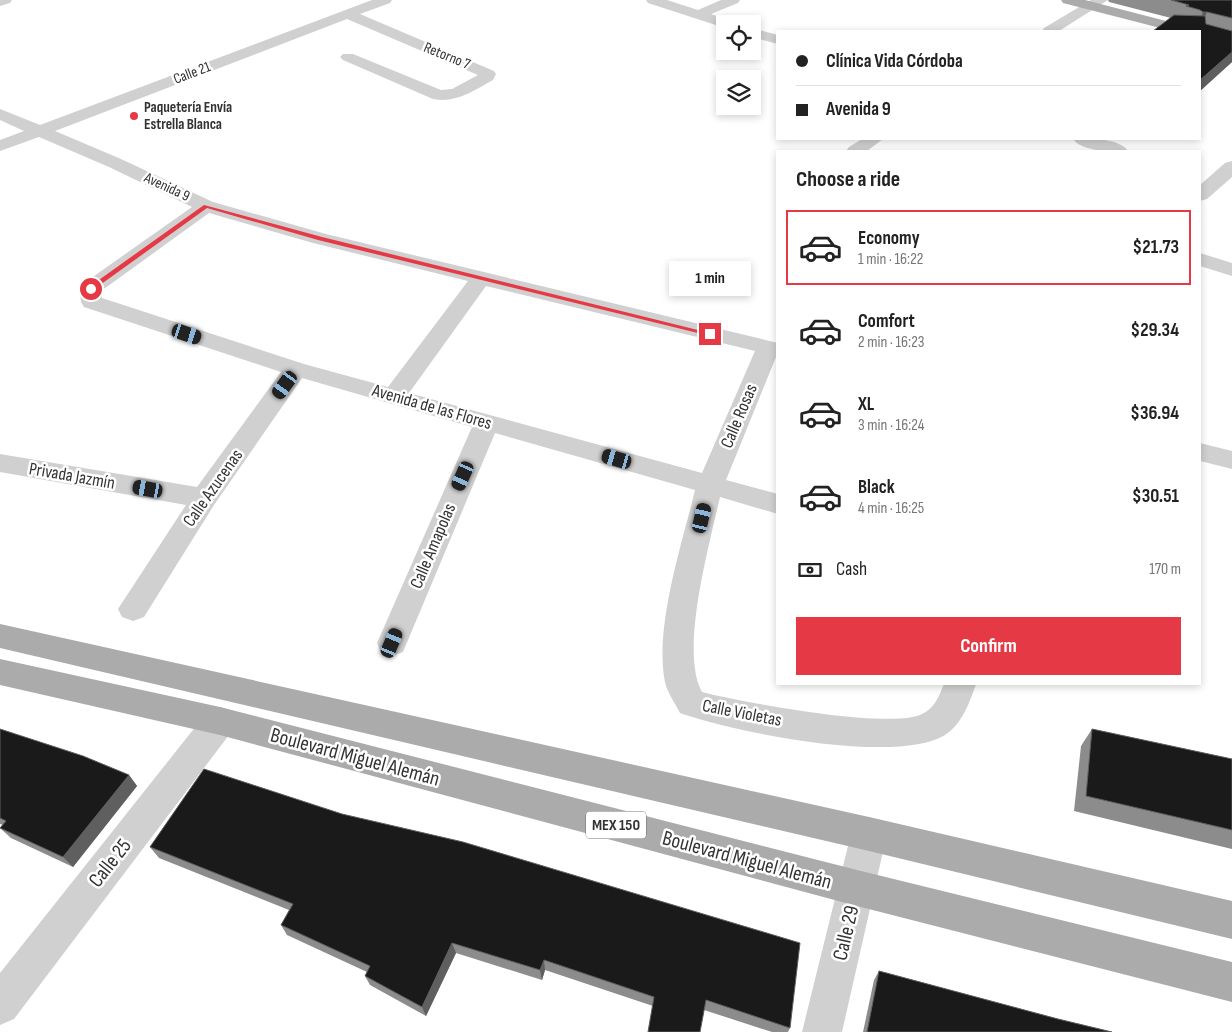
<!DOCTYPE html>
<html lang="en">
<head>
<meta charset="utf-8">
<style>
	body { margin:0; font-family:"Sofia Sans Condensed",sans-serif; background:#f6f6f6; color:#222; height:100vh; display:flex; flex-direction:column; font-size:19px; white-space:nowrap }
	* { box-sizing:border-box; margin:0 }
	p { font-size:16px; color:#767676 }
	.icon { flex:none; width:28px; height:28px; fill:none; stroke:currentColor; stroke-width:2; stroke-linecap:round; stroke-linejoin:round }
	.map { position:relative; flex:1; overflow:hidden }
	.side { position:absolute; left:776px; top:150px; width:425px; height:535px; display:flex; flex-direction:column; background:#fff; border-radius:0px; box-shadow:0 2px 8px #0003 }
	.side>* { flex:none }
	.banner { position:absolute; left:776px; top:30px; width:425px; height:110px; border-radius:0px; box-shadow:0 2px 8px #0003; display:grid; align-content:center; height:110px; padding:0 20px; background:#fff }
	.buttons { position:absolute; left:716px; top:15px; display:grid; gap:10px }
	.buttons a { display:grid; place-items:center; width:45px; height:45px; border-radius:0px; background:#fff; box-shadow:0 2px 8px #0003; font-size:25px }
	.end { position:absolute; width:22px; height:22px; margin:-11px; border:6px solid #e63946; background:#fff; box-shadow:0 0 0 2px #fff }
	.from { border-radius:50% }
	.bubble { position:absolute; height:35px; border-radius:0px; background:#fff; box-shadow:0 2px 8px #0003; font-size:16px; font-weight:700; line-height:35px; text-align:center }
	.car { position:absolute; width:15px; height:30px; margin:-15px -8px; border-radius:6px; box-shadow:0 0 4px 1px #0007; background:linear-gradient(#222 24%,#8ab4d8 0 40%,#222 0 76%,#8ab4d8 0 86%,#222 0) }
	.banner b { display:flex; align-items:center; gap:18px; height:48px; font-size:19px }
	.banner b+b { border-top:1px solid #e0e0e0 }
	.banner i { width:12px; height:12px; background:#222 }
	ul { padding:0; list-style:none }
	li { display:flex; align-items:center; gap:15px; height:75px; margin:0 10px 8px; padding:0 10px; border:2px solid transparent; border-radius:0px }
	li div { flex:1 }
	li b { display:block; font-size:19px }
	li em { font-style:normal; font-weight:700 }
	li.on { border-color:#e63946 }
	li>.icon { width:45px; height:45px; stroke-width:1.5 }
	h2 { padding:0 20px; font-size:22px; line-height:60px }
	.pay { display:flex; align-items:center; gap:12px; height:55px; padding:0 20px; font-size:19px }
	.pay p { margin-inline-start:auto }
	.button { display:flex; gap:10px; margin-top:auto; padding:10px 20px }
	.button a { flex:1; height:58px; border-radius:0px; background:#e63946; color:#fff; font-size:20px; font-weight:700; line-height:58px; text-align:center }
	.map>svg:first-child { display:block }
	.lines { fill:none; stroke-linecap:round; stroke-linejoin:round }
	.minor { fill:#d0d0d0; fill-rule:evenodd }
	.major { fill:#ababab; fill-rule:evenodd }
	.wall { fill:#8c8c8c }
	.shaded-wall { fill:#5f5f5f }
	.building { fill:#1a1a1a; stroke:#5f5f5f }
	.route { fill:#e63946 }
	.poi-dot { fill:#e63946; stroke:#fff; stroke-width:2 }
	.labels { text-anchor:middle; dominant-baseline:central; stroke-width:5; stroke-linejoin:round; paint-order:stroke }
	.far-street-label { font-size:15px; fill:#333; stroke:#fff }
	.far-poi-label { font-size:15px; font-weight:bold; fill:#333; stroke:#fff; text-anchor:start }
	.shield { fill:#fff; stroke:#707070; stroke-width:1 }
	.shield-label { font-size:16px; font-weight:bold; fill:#333 }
	.street-label { font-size:18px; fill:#333; stroke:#fff }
	.near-street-label { font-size:21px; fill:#333; stroke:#fff }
</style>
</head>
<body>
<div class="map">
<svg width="1232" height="1032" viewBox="0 0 1232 1032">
	<rect width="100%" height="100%" fill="#fff"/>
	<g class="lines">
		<g class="minor">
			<polygon points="0,0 12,0 10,3 0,6"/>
			<path d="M372 0H392L390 3 360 14 494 71 496 74 493 80C475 90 455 104 433 99L343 60 340 57 343 54H353L441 90 452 89 478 75 347 19 55 131 121 159 213 202 326 234 778 343V357H776L726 480 778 494V514L720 497C710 543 679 651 702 692 740 702 891 730 922 714 935 708 939 696 944 684H976C970 702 962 724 945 735 897 765 733 732 680 713 675 703 667 692 665 682 654 628 682 544 695 490L495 433 403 652 392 656 381 652 377 643 472 427 302 378 214 505 144 617 133 621 122 617 118 609 186 505 0 472V454L197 487 281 372 84 307 81 302 80 292 87 281 192 207 109 167 39 137 0 151V140L24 131 0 120V109L40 125ZM209 213 313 243 468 281 388 387 304 364 102 298V290L108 286ZM486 286 755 351 702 473 409 393Z"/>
			<polygon points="646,0 667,0 698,10 721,0 740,0 738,3 711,14 731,21 733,24 725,24 725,28 648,3"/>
			<polygon points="1091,0 1108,0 1059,31 1042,31 1044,28"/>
			<polygon points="752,28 778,35 778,44 752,37"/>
			<polygon points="862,139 883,139 867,151 846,151 849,147"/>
			<path d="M1073 139C1087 138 1119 138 1128 151 1114 152 1082 152 1073 139Z"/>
			<polygon points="1232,161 1232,177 1207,199 1200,201 1200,185 1225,163"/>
			<polygon points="1200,253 1232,263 1232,276 1200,266"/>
			<polygon points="1200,443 1232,451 1232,469 1200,461"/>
			<polygon points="220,707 232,711 236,721 232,731 14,1019 0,1025 0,973 208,711"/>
			<polygon points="869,817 882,822 887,834 842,1032 802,1032 851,834 856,822"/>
		</g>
		<g class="major">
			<polygon points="1061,0 1085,0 1193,28 1195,31 1172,31 1063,3"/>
			<polygon points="0,624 869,817 1232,901 1232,939 869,851 0,648"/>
			<polygon points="0,659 220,707 857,870 1232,962 1232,1002 857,906 220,735 0,685"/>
		</g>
	</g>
	<g class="wall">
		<polygon points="1108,0 1232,0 1232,62 1200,91 1171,18 1109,2"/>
		<polygon points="0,729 129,775 137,786 73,867 11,838 0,828 3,825 0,824"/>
		<polygon points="1092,729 1232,759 1232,849 1074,811 1081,746"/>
		<polygon points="204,769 790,1028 788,1032 772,1032 704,1010 653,1006 545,970 542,980 456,953 426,1016 370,985 365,976 367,972 287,935 281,925 289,910 159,858 150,847"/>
		<polygon points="879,971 1058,1019 1112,1032 863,1032 874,980"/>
	</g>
	<g class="shaded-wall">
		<polygon points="1203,12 1207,12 1200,28 1196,29"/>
		<polygon points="1232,52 1232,62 1200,91 1200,80"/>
		<polygon points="129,775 137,786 73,867 63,857"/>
		<polygon points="452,943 456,953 426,1016 422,1007"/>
		<polygon points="544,960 545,970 542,980 540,970"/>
	</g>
	<g class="building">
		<polygon points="1171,0 1232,0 1232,18 1207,12 1203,12 1200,10 1186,6 1189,5"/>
		<polygon points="1174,15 1205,16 1206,24 1232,31 1232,52 1200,80 1200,31 1153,31"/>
		<polygon points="0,729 83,756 129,775 63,857 0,828 6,821 0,818"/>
		<polygon points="1092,729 1232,759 1232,830 1086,796"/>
		<polygon points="204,769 342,814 463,842 800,943 790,1028 706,1000 700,1032 648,1032 654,997 544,960 540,970 452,943 422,1007 365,976 370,966 281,925 293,904 150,847"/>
		<polygon points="879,971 1058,1019 1112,1032 867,1032"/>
	</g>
	<polygon class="route" points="204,205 322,237 714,334 710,336 318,240 207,208 93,290 89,290 89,287"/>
	<circle class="poi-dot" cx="134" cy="116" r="5"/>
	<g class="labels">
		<g class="far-street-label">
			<text transform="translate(447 56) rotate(22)">Retorno 7</text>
			<text transform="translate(192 73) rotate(-21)">Calle 21</text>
			<text transform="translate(167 187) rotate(25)">Avenida 9</text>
		</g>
		<g class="far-poi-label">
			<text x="144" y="107">Paquetería Envía<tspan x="144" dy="17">Estrella Blanca</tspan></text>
		</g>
		<rect class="shield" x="586" y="811.5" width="60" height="27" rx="4"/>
		<g class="shield-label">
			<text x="616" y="825">MEX 150</text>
		</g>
		<g class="street-label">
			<text transform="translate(432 407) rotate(16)">Avenida de las Flores</text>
			<text transform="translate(739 416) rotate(-67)">Calle Rosas</text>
			<text transform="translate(72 476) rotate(10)">Privada Jazmín</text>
			<text transform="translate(213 488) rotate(-55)">Calle Azucenas</text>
			<text transform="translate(433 546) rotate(-67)">Calle Amapolas</text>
			<text transform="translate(742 713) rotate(11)">Calle Violetas</text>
		</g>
		<g class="near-street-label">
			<text transform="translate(355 757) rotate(15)">Boulevard Miguel Alemán</text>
			<text transform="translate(747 860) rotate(15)">Boulevard Miguel Alemán</text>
			<text transform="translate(110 863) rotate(-52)">Calle 25</text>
			<text transform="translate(846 933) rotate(-77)">Calle 29</text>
		</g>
	</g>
</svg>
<div class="buttons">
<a><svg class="icon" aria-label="locate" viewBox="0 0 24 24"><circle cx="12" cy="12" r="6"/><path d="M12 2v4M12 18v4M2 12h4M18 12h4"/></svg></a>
<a><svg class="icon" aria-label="layers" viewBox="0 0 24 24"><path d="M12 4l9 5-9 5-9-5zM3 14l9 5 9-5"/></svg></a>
</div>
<i class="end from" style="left:91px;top:289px"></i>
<i class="end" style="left:710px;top:334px"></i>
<div class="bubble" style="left:669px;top:261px;width:82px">1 min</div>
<i class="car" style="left:187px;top:334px;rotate:108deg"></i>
<i class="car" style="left:285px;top:385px;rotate:216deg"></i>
<i class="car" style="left:617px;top:459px;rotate:286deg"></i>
<i class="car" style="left:463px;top:476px;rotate:204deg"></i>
<i class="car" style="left:148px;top:489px;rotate:280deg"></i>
<i class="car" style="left:702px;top:518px;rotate:13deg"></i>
<i class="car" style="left:392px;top:643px;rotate:23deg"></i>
<div class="banner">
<b><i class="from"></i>Clínica Vida Córdoba</b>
<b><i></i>Avenida 9</b>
</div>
<section class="side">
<h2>Choose a ride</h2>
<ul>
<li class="on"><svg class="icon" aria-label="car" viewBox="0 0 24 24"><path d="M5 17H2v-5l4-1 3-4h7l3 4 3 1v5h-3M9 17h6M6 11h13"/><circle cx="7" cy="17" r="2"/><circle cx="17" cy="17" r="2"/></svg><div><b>Economy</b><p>1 min · 16:22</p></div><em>$21.73</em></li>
<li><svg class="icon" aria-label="car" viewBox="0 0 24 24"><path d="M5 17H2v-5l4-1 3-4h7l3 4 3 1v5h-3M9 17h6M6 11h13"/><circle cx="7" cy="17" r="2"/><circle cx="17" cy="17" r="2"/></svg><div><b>Comfort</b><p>2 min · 16:23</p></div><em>$29.34</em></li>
<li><svg class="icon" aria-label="car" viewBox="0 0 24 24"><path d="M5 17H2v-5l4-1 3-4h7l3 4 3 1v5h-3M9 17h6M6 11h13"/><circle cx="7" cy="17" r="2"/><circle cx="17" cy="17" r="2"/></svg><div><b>XL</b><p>3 min · 16:24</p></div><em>$36.94</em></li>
<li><svg class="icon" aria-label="car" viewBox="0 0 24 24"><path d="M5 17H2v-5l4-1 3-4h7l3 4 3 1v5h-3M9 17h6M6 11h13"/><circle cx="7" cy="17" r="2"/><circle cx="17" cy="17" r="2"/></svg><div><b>Black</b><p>4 min · 16:25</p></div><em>$30.51</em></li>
</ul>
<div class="pay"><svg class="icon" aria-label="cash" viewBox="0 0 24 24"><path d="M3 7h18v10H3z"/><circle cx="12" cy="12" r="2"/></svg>Cash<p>170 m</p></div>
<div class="button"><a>Confirm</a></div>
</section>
</div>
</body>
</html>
